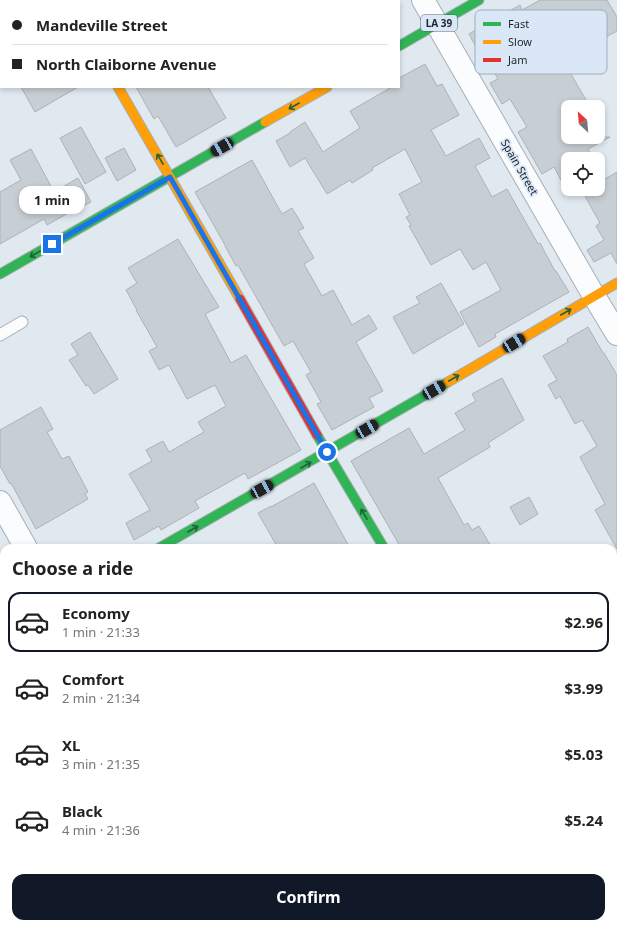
<!DOCTYPE html>
<html lang="en">
<head>
<meta charset="utf-8">
<style>
	body { margin:0; font-family:"Noto Sans",sans-serif; background:#f6f6f6; color:#222; height:100vh; display:flex; flex-direction:column; font-size:15px; white-space:nowrap }
	* { box-sizing:border-box; margin:0 }
	p { font-size:13px; color:#767676 }
	.icon { flex:none; width:22px; height:22px; fill:none; stroke:currentColor; stroke-width:2; stroke-linecap:round; stroke-linejoin:round }
	.map { position:relative; flex:1; overflow:hidden }
	.sheet { position:absolute; left:0px; top:544px; width:617px; height:384px; display:flex; flex-direction:column; background:#fff; border-radius:12px 12px 0 0; box-shadow:0 2px 6px #0003 }
	.sheet>* { flex:none }
	.hud { position:absolute; left:0px; top:0px; width:400px; height:88px; box-shadow:0 2px 6px #0003; display:grid; align-content:center; height:88px; padding:0 12px; background:#fff }
	.needle { width:26px; rotate:334deg }
	.fabs { position:absolute; left:561px; top:100px; display:grid; gap:8px }
	.fabs a { display:grid; place-items:center; width:44px; height:44px; border-radius:8px; background:#fff; box-shadow:0 2px 6px #0003; font-size:20px }
	.end { position:absolute; width:18px; height:18px; margin:-9px; border:5px solid #1a73e8; background:#fff; box-shadow:0 0 0 2px #fff }
	.from { border-radius:50% }
	.bubble { position:absolute; height:28px; border-radius:12px; background:#fff; box-shadow:0 2px 6px #0003; font-size:13px; font-weight:700; line-height:28px; text-align:center }
	.car { position:absolute; width:12px; height:24px; margin:-12px -6px; border-radius:5px; box-shadow:0 0 3px 1px #0007; background:linear-gradient(#222 24%,#8ab4d8 0 40%,#222 0 76%,#8ab4d8 0 86%,#222 0) }
	.hud b { display:flex; align-items:center; gap:14px; height:38px; font-size:15px }
	.hud b+b { border-top:1px solid #e0e0e0 }
	.hud i { width:10px; height:10px; background:#222 }
	ul { padding:0; list-style:none }
	li { display:flex; align-items:center; gap:12px; height:60px; margin:0 8px 6px; padding:0 4px; border:2px solid transparent; border-radius:12px }
	li div { flex:1 }
	li b { display:block; font-size:15px }
	li em { font-style:normal; font-weight:700 }
	li.on { border-color:#111827 }
	li>.icon { width:36px; height:36px; stroke-width:1.5 }
	h2 { padding:0 12px; font-size:18px; line-height:48px }
	.primary-button { display:flex; gap:8px; margin-top:auto; padding:8px 12px }
	.primary-button a { flex:1; height:46px; border-radius:12px; background:#111827; color:#fff; font-size:16px; font-weight:700; line-height:46px; text-align:center }
	.map>svg:first-child { display:block }
	.building { fill:#c7ced4; stroke:#acb2b8 }
	.lines { fill:none; stroke-linecap:round; stroke-linejoin:round }
	.lane-casing { stroke:#a9afb5; stroke-width:13 }
	.street-casing { stroke:#a9afb5; stroke-width:24 }
	.fast-casing { stroke:#a9afb5; stroke-width:11 }
	.slow-casing { stroke:#a9afb5; stroke-width:11 }
	.jam-casing { stroke:#a9afb5; stroke-width:11 }
	.lane { stroke:#fafcfd; stroke-width:11 }
	.street { stroke:#fafcfd; stroke-width:22 }
	.fast { stroke:#30b455; stroke-width:9 }
	.slow { stroke:#ff9f0a; stroke-width:9 }
	.jam { stroke:#e5322d; stroke-width:9 }
	.oneway { stroke:#265e3b }
	.route { stroke:#1a73e8; stroke-width:5 }
	.labels { text-anchor:middle; dominant-baseline:central; stroke-width:3.5; stroke-linejoin:round; paint-order:stroke }
	.shield { fill:#d9e7f7; stroke:#575f68; stroke-width:1 }
	.shield-label { font-size:10px; font-weight:bold; fill:#1f252a }
	.street-label { font-size:11px; fill:#1f252a; stroke:#d9e7f7 }
	.key { fill:#d9e7f7; stroke:#a1adba; stroke-width:1 }
	.key-label { font-size:11px; fill:#1f252a }
</style>
</head>
<body>
<div class="map">
<svg width="617" height="928" viewBox="0 0 617 928">
	<rect width="100%" height="100%" fill="#e0e8f0"/>
	<g class="building">
		<polygon points="540,0 607,0 617,17 617,31 581,51 586,59 568,69 590,107 568,107 568,137 610,137 588,149 593,159 568,159 568,193 554,167 542,174 518,132 527,127 510,99 502,104 490,83 498,79 479,45 476,47 469,34 520,5 522,10"/>
		<polygon points="425,64 437,86 442,84 459,115 431,130 446,156 479,138 490,158 475,166 492,197 507,189 538,244 540,243 555,271 556,271 569,292 495,334 496,337 479,347 460,312 501,290 486,262 473,270 460,249 431,265 409,226 411,225 406,217 410,215 399,194 422,182 405,149 372,168 373,170 352,183 350,180 327,194 305,158 290,167 276,141 290,133 290,132 305,122 323,152 360,128 350,111 392,87 399,87 399,78"/>
		<polygon points="21,87 78,87 35,112"/>
		<polygon points="136,87 208,87 226,118 176,147 158,116 154,119"/>
		<polygon points="81,127 106,172 85,184 60,138"/>
		<polygon points="124,148 136,170 117,181 105,158"/>
		<polygon points="31,149 54,192 78,178 91,202 70,213 70,212 47,225 44,219 0,244 0,192 21,180 10,160"/>
		<polygon points="252,160 282,214 292,208 304,228 298,231 314,258 304,264 322,296 333,290 352,325 369,315 377,329 356,342 383,391 369,398 374,407 332,430 317,404 321,402 306,375 311,372 293,341 284,346 238,265 236,266 225,246 225,245 195,192"/>
		<polygon points="617,172 617,264 611,253 594,262 587,250 604,240 596,226 600,223 581,189 598,189 598,183"/>
		<polygon points="178,239 219,307 205,314 231,363 246,355 301,450 248,479 245,473 195,501 199,508 161,530 159,526 134,540 126,523 150,510 129,474 152,461 146,450 163,441 169,452 204,432 198,422 226,406 215,385 187,399 169,365 159,370 149,351 157,347 136,310 137,310 126,290 137,283 128,268"/>
		<polygon points="441,283 464,324 413,354 393,317 420,303 416,297"/>
		<polygon points="588,327 603,353 604,353 617,375 617,549 595,510 605,504 580,457 597,446 582,420 575,424 560,396 556,399 548,385 557,380 543,356 568,342 567,339"/>
		<polygon points="90,332 118,379 94,394 88,385 86,386 69,360 78,355 71,344"/>
		<polygon points="502,378 524,420 488,443 490,447 438,478 464,525 468,523 472,530 479,526 492,548 401,548 351,461 409,428 424,454 465,430 455,413 476,401 472,394"/>
		<polygon points="41,407 53,429 47,432 62,459 69,456 88,492 85,494 88,499 36,529 11,483 10,484 0,466 0,430"/>
		<polygon points="314,483 350,548 278,548 258,513 271,506 271,507"/>
		<polygon points="529,497 538,514 520,525 510,507"/>
	</g>
	<g class="lines">
		<defs>
			<g id="lane">
				<polyline points="0,335 22,322"/>
				<polyline points="0,572 4,570"/>
			</g>
			<g id="street">
				<polyline points="68,0 69,1"/>
				<polyline points="423,0 594,296 617,334"/>
				<polyline points="0,502 26,548"/>
				<polyline points="0,639 4,637"/>
				<polyline points="613,655 617,652"/>
				<polyline points="242,924 245,928"/>
				<polyline points="607,924 609,928"/>
				<polyline points="138,928 145,924"/>
			</g>
			<g id="fast">
				<polyline points="399,46 479,0"/>
				<polyline points="0,274 265,122"/>
				<polyline points="317,435 384,548"/>
				<polyline points="159,548 448,382"/>
			</g>
			<g id="slow">
				<polyline points="118,87 240,299"/>
				<polyline points="265,122 327,87"/>
				<polyline points="448,382 617,283"/>
			</g>
			<g id="jam">
				<polyline points="240,299 317,435"/>
				<polyline points="0,626 4,625"/>
			</g>
		</defs>
		<use href="#lane" class="lane-casing"/>
		<use href="#street" class="street-casing"/>
		<use href="#fast" class="fast-casing"/>
		<use href="#slow" class="slow-casing"/>
		<use href="#jam" class="jam-casing"/>
		<use href="#lane" class="lane"/>
		<use href="#street" class="street"/>
		<use href="#fast" class="fast"/>
		<use href="#slow" class="slow"/>
		<use href="#jam" class="jam"/>
	</g>
	<defs><path id="oneway-shaft" d="M-6 0H5M1.5-3L5.5 0L1.5 3" fill="none" stroke-width="1.6" stroke-linecap="round" stroke-linejoin="round"/></defs>
	<g class="oneway">
		<use href="#oneway-shaft" transform="translate(294 106) rotate(150)"/>
		<use href="#oneway-shaft" transform="translate(160 159) rotate(-120)"/>
		<use href="#oneway-shaft" transform="translate(35 254) rotate(150)"/>
		<use href="#oneway-shaft" transform="translate(566 312) rotate(-30)"/>
		<use href="#oneway-shaft" transform="translate(454 378) rotate(-30)"/>
		<use href="#oneway-shaft" transform="translate(306 465) rotate(-30)"/>
		<use href="#oneway-shaft" transform="translate(364 514) rotate(-121)"/>
		<use href="#oneway-shaft" transform="translate(193 529) rotate(-30)"/>
	</g>
	<g class="lines">
		<polyline class="route" points="52,244 170,177 327,452"/>
	</g>
	<g class="labels">
		<rect class="shield" x="421" y="15" width="36" height="16" rx="3"/>
		<g class="shield-label">
			<text x="439" y="23">LA 39</text>
		</g>
		<g class="street-label">
			<text transform="translate(520 167) rotate(60)">Spain Street</text>
		</g>
	</g>
	<rect x="475" y="10" width="132" height="64" rx="6" class="key"/>
	<rect x="483" y="22" width="18" height="4" fill="#30b455"/>
	<rect x="483" y="40" width="18" height="4" fill="#ff9f0a"/>
	<rect x="483" y="58" width="18" height="4" fill="#e5322d"/>
	<g class="key-label">
		<text x="508" y="28">Fast</text>
		<text x="508" y="46">Slow</text>
		<text x="508" y="64">Jam</text>
	</g>
</svg>
<div class="fabs">
<a><svg class="needle" viewBox="-14 -14 28 28"><path d="M0-13l5 13h-10z" fill="#e53935"/><path d="M0 13l5-13h-10z" fill="#767676"/></svg></a>
<a><svg class="icon" aria-label="locate" viewBox="0 0 24 24"><circle cx="12" cy="12" r="6"/><path d="M12 2v4M12 18v4M2 12h4M18 12h4"/></svg></a>
</div>
<i class="end from" style="left:327px;top:452px"></i>
<i class="end" style="left:52px;top:244px"></i>
<div class="bubble" style="left:19px;top:186px;width:66px">1 min</div>
<i class="car" style="left:222px;top:147px;rotate:240deg"></i>
<i class="car" style="left:514px;top:343px;rotate:59deg"></i>
<i class="car" style="left:434px;top:390px;rotate:60deg"></i>
<i class="car" style="left:367px;top:429px;rotate:60deg"></i>
<i class="car" style="left:262px;top:489px;rotate:61deg"></i>
<div class="hud">
<b><i class="from"></i>Mandeville Street</b>
<b><i></i>North Claiborne Avenue</b>
</div>
<section class="sheet">
<h2>Choose a ride</h2>
<ul>
<li class="on"><svg class="icon" aria-label="car" viewBox="0 0 24 24"><path d="M5 17H2v-5l4-1 3-4h7l3 4 3 1v5h-3M9 17h6M6 11h13"/><circle cx="7" cy="17" r="2"/><circle cx="17" cy="17" r="2"/></svg><div><b>Economy</b><p>1 min · 21:33</p></div><em>$2.96</em></li>
<li><svg class="icon" aria-label="car" viewBox="0 0 24 24"><path d="M5 17H2v-5l4-1 3-4h7l3 4 3 1v5h-3M9 17h6M6 11h13"/><circle cx="7" cy="17" r="2"/><circle cx="17" cy="17" r="2"/></svg><div><b>Comfort</b><p>2 min · 21:34</p></div><em>$3.99</em></li>
<li><svg class="icon" aria-label="car" viewBox="0 0 24 24"><path d="M5 17H2v-5l4-1 3-4h7l3 4 3 1v5h-3M9 17h6M6 11h13"/><circle cx="7" cy="17" r="2"/><circle cx="17" cy="17" r="2"/></svg><div><b>XL</b><p>3 min · 21:35</p></div><em>$5.03</em></li>
<li><svg class="icon" aria-label="car" viewBox="0 0 24 24"><path d="M5 17H2v-5l4-1 3-4h7l3 4 3 1v5h-3M9 17h6M6 11h13"/><circle cx="7" cy="17" r="2"/><circle cx="17" cy="17" r="2"/></svg><div><b>Black</b><p>4 min · 21:36</p></div><em>$5.24</em></li>
</ul>
<div class="primary-button"><a>Confirm</a></div>
</section>
</div>
</body>
</html>
